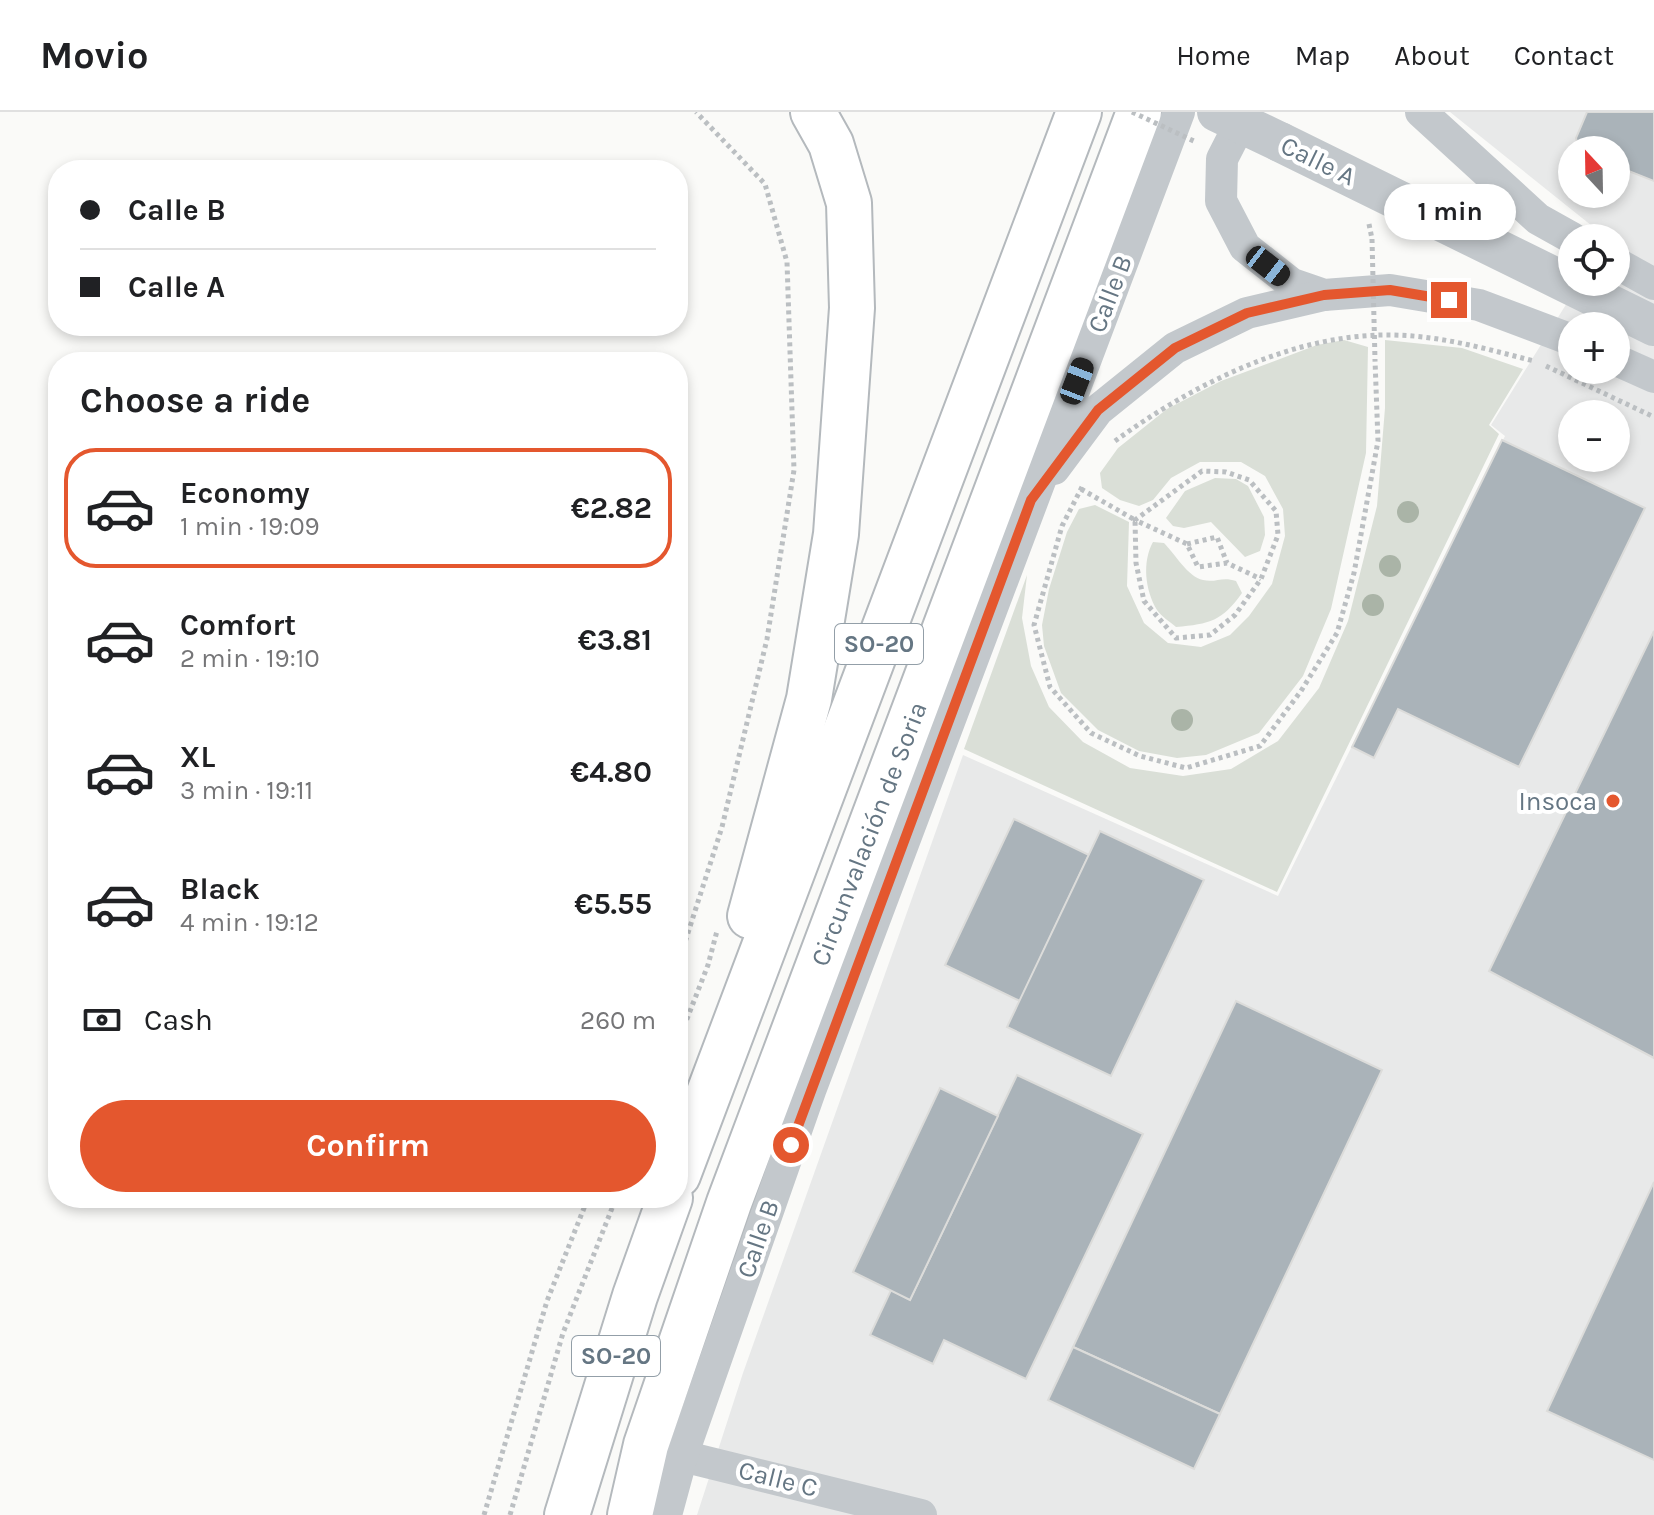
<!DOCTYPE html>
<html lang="en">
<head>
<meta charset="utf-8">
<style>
	body { margin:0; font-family:Karla,sans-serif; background:#f2f2f2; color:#202124; height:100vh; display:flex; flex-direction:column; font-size:30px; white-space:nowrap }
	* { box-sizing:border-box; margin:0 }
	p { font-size:26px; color:#757577 }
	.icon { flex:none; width:44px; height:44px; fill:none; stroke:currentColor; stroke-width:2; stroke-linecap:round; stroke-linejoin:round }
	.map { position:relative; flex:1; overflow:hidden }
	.details { position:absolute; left:48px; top:240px; width:640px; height:856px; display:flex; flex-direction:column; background:#fff; border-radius:32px; box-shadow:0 4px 12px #0003 }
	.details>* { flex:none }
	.guide { position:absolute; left:48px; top:48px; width:640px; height:176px; border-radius:32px; box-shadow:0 4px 12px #0003; display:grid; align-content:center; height:176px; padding:0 32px; background:#fff }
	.needle { width:52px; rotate:338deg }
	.fabs { position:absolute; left:1558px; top:24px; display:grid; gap:16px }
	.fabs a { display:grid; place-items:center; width:72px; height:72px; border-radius:50%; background:#fff; box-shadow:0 4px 12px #0003; font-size:40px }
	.end { position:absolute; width:36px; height:36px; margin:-18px; border:10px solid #e4572e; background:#fff; box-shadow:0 0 0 4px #fff }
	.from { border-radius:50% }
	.bubble { position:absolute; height:56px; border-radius:28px; background:#fff; box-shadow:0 4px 12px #0003; font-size:26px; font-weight:700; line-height:56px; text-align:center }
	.car { position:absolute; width:24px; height:48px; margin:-24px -12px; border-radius:10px; box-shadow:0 0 6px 2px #0007; background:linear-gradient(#222 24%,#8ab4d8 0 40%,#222 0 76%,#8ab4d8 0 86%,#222 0) }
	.guide b { display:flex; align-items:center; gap:28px; height:76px; font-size:30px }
	.guide b+b { border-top:2px solid #e0e0e0 }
	.guide i { width:20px; height:20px; background:#202124 }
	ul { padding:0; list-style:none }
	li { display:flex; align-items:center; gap:24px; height:120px; margin:0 16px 12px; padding:0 16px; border:4px solid transparent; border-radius:32px }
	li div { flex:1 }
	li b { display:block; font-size:30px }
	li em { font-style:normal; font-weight:700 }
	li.selected { border-color:#e4572e }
	li>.icon { width:72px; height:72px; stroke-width:1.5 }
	h2 { padding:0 32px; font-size:36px; line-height:96px }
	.pay { display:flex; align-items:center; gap:20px; height:88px; padding:0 32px; font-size:30px }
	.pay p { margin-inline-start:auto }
	.cta { display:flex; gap:16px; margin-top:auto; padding:16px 32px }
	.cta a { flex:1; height:92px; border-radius:48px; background:#e4572e; color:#fff; font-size:32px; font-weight:700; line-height:92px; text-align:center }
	header { display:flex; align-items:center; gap:48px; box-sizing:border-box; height:112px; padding:0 40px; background:#fff; border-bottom:2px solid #e0e0e0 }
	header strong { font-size:38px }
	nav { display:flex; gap:44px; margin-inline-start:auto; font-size:28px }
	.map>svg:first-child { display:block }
	.built { fill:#e8e9e9; fill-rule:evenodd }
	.green { fill:#dadfd7 }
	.building { fill:#aab3b9; stroke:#dcdcda; stroke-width:2 }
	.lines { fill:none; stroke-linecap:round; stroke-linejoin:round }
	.trunk-casing { stroke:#b4b9bd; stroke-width:48 }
	.path { stroke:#bbbfc2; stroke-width:5; stroke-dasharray:4 4; stroke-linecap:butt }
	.minor { stroke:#c3c8cc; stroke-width:32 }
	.tertiary { stroke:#c3c8cc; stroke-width:40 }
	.trunk { stroke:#fff; stroke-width:44 }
	.path-bridge { stroke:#bbbfc2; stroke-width:5; stroke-dasharray:4 4; stroke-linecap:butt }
	.tertiary-bridge { stroke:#c3c8cc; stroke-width:40 }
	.tree { fill:#aab4a7 }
	.route { stroke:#e4572e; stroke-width:10 }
	.poi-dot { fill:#e4572e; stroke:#fff; stroke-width:3 }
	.labels { text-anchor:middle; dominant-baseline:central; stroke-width:8; stroke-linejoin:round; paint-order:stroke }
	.shield { fill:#fff; stroke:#939fa8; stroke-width:2 }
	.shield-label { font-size:24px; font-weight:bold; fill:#657683 }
	.street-label { font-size:26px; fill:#657683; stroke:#fff }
	.poi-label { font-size:26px; fill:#657683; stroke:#fff; text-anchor:end }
</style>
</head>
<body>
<header>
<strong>Movio</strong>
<nav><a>Home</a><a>Map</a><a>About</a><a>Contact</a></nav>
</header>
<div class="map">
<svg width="1654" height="1403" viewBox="0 0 1654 1403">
	<rect width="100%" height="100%" fill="#fafaf8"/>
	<path class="built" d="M1450 0H1654V1403H697L743 1261 963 643 1278 784 1505 324 1491 313 1580 170H1616V126H1607ZM1572 38H1616V82H1572ZM1572 214H1616V258H1572ZM1572 302H1616V346H1572Z"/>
	<g class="green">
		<polygon points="1344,228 1368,235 1366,341 1331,497 1303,564 1259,621 1206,643 1177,646 1139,639 1098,618 1061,581 1044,534 1042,513 1049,477 1067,420 1079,397 1095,393 1129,410 1127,474 1144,511 1168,531 1201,535 1230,523 1249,504 1272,472 1285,424 1283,397 1265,364 1241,350 1200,350 1171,366 1153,388 1139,394 1120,388 1102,376 1100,361 1118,336 1167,297 1221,269 1317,233"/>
		<polygon points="1385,228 1462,236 1523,257 1489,313 1499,322 1277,780 964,637 1027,463 1022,506 1031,554 1049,595 1083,630 1130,656 1183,664 1231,657 1278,629 1319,576 1348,509 1377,394 1385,296"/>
		<polygon points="1215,366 1236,367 1248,374 1264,405 1265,423 1260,439 1245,445 1211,410 1184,416 1173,414 1166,406 1185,379"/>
		<path d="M1153 430 1164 431C1175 442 1188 465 1203 468 1216 471 1222 464 1236 469L1242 481C1222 509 1210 512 1176 515 1170 510 1161 504 1157 498 1145 478 1142 450 1153 430Z"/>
	</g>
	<g class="building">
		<polygon points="1587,0 1654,0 1654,69 1616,54 1616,38 1579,38 1576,26"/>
		<polygon points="1502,328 1645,396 1519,655 1398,597 1374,646 1352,635"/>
		<polygon points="1654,519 1654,946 1489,859"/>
		<polygon points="1014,707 1089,743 1020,889 945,853"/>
		<polygon points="1100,719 1204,768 1111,964 1007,915"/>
		<polygon points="1236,889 1382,958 1220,1302 1073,1235"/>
		<polygon points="1017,963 1143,1022 1026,1267 944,1228 933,1252 870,1223 891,1178 910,1188"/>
		<polygon points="940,976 998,1004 910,1188 853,1160"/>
		<polygon points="1654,1070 1654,1348 1547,1299"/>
		<polygon points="1073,1235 1220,1302 1194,1357 1048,1288"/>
	</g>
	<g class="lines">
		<defs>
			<g id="trunk">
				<polyline points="750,804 809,587 836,422 852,196 849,91 831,32 813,0"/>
				<polyline points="678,1063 1079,0"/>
				<polyline points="567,1403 635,1184 670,1086"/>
				<polyline points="630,1403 646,1333 729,1091 1139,0"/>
			</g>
		</defs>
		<use href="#trunk" class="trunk-casing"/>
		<g class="path">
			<polyline points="1369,112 1372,127"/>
			<polyline points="1546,254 1654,305"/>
			<path d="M1115 329C1192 273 1292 222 1390 223 1438 223 1487 237 1534 249"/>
			<polyline points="1082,375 1062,414 1034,513 1050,575 1091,621 1140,644 1186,656 1260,634 1301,579 1337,521 1354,461 1378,329 1375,248"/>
			<polyline points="1081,377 1135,408 1136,451 1144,489 1176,526 1210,523 1235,503 1261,467 1278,423 1276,399 1249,368 1226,360 1202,359 1135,408 1187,432 1198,455 1227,451 1261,467"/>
			<polyline points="1187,432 1217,425 1227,451"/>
			<polyline points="678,852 722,715 767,527 794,358 787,150 765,72 696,0"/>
			<polyline points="678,930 708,853 717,819"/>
			<polyline points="484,1403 547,1189 588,1086"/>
			<polyline points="510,1403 563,1221 616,1086"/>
		</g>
		<g class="minor">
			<polyline points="1246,0 1222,47 1221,89 1245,135 1292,172 1324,183 1390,178 1479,193 1572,228"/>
			<polyline points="1421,0 1538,107 1572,126"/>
			<polyline points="1616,151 1654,172"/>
			<polyline points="1616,248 1654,265"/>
			<polyline points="1054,357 1098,298 1175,236 1247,201 1324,183"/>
			<polyline points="682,1344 921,1403"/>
			<polyline points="666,1403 682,1344 811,976 1179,0"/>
		</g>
		<polyline class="tertiary" points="1280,30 1654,214"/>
		<use href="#trunk" class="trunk"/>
		<g class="path-bridge">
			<polyline points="1132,0 1196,30"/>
			<polyline points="1372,127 1375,248"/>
		</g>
		<polyline class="tertiary-bridge" points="1217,0 1280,30"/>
	</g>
	<g class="tree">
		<circle cx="1408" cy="400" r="11"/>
		<circle cx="1390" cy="454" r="11"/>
		<circle cx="1373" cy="493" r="11"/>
		<circle cx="1182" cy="608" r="11"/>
	</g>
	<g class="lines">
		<polyline class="route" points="791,1033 1031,388 1098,298 1175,236 1247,201 1324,183 1390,178 1449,188"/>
	</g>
	<circle class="poi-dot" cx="1613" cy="689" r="8"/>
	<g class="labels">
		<g class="shield">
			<rect x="835" y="512" width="88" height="40" rx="6"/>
			<rect x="572" y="1224" width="88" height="40" rx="6"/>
		</g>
		<g class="shield-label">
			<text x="879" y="532">SO-20</text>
			<text x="616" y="1244">SO-20</text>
		</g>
		<g class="street-label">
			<text transform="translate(1318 49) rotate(26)">Calle A</text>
			<text transform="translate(1110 182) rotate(-69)">Calle B</text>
			<text transform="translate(869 722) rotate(-69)">Circunvalación de Soria</text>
			<text transform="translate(758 1127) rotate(-71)">Calle B</text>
			<text transform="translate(778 1367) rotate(14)">Calle C</text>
		</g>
		<g class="poi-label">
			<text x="1597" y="689">Insoca</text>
		</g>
	</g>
</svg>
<div class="fabs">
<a><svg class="needle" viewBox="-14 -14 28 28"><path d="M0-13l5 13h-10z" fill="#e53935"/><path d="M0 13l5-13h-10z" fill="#757577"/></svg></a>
<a><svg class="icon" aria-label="locate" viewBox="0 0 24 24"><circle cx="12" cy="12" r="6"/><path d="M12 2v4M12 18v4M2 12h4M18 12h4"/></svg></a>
<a>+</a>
<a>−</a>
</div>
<i class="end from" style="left:791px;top:1033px"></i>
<i class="end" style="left:1449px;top:188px"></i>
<div class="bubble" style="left:1384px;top:72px;width:132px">1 min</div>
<i class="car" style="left:1268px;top:154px;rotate:128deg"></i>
<i class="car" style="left:1077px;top:269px;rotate:21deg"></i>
<div class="guide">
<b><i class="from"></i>Calle B</b>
<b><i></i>Calle A</b>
</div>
<section class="details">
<h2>Choose a ride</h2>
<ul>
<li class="selected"><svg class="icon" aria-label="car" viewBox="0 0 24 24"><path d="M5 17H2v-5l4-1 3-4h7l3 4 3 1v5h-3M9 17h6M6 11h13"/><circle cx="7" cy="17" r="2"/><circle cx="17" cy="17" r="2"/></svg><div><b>Economy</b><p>1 min · 19:09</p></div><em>€2.82</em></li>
<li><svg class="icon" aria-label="car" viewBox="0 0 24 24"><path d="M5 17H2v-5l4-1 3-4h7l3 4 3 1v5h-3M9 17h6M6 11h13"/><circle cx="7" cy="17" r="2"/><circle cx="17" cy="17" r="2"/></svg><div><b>Comfort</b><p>2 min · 19:10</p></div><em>€3.81</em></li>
<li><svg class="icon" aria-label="car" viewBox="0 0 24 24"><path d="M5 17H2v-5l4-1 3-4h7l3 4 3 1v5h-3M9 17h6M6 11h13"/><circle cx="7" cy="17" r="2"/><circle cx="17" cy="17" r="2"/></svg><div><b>XL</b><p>3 min · 19:11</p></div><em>€4.80</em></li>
<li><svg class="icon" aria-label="car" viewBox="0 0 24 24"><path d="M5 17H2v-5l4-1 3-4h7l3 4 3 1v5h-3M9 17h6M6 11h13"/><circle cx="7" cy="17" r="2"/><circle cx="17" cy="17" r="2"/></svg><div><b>Black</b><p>4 min · 19:12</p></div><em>€5.55</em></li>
</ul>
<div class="pay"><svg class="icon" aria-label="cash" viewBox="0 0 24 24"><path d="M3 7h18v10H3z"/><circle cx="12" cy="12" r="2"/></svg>Cash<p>260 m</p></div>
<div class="cta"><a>Confirm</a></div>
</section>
</div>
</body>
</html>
